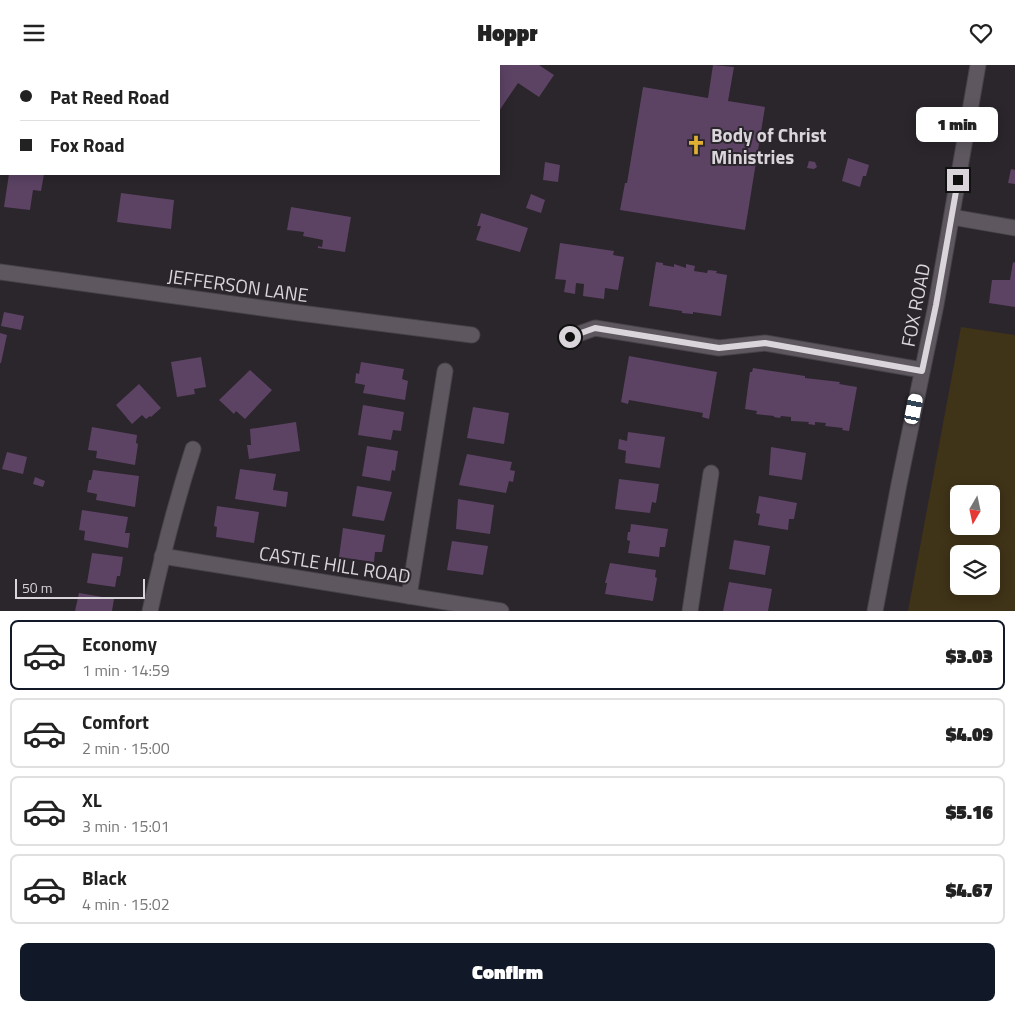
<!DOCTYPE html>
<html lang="en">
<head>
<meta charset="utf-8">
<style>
	body { margin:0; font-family:"Titillium Web",sans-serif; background:#f2f2f2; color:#222; height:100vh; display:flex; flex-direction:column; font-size:19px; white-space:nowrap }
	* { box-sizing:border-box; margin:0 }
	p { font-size:16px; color:#767676 }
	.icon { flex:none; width:28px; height:28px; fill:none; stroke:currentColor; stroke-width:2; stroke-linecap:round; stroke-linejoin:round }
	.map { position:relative; height:546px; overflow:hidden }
	.details { display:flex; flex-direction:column; background:#fff; flex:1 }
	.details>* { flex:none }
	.top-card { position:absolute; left:0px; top:0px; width:500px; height:110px; box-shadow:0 2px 12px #0003; display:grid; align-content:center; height:110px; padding:0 20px; background:#fff }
	.needle { width:32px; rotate:189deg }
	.controls { position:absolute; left:950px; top:420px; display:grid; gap:10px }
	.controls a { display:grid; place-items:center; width:50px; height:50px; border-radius:8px; background:#fff; box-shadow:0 2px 12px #0003; font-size:25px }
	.scale { position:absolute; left:15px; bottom:12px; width:130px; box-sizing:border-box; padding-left:5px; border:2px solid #d9d5da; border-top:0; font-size:14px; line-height:18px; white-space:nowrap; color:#d9d5da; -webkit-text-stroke:4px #2b252c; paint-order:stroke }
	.end { position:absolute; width:22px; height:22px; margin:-11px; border:6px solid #d9d5da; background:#111; box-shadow:0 0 0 2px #111 }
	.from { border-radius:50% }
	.bubble { position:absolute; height:35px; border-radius:8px; background:#fff; box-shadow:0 2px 12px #0003; font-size:16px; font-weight:800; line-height:35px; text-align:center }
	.car { position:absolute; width:15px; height:30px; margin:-15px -8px; border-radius:6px; box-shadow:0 0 4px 1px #0007; background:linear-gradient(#fff 24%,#345 0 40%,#fff 0 76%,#345 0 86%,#fff 0) }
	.top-card b { display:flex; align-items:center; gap:18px; height:48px; font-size:19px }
	.top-card b+b { border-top:1px solid #e0e0e0 }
	.top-card i { width:12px; height:12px; background:#222 }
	ul { padding:9px 0 0; list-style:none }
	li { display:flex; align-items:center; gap:15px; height:70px; margin:0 10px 8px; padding:0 10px; border:2px solid #e0e0e0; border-radius:8px }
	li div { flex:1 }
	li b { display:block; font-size:19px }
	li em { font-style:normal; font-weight:800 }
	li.current { border-color:#111827 }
	li>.icon { width:45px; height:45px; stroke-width:1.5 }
	.action { display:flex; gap:10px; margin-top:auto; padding:10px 20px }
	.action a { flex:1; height:58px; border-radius:8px; background:#111827; color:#fff; font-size:20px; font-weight:800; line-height:58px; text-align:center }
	header { display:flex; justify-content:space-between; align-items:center; height:65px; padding:0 20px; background:#fff; font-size:22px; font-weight:800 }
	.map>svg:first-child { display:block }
	.green { fill:#3f3318; fill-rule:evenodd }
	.building { fill:#5c4364 }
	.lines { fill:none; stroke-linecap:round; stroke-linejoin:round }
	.minor-casing { stroke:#464248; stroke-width:17 }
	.minor { stroke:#5e5760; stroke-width:15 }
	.route { stroke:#d9d5da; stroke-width:6 }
	.labels { text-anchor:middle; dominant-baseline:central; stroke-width:4; stroke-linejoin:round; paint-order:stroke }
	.poi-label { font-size:19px; font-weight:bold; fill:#d9d5da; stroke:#2b252c; text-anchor:start }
	.street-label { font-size:19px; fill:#d9d5da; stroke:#2b252c }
</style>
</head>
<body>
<header><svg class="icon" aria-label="menu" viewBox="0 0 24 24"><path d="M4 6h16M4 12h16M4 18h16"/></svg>Hoppr<svg class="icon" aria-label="heart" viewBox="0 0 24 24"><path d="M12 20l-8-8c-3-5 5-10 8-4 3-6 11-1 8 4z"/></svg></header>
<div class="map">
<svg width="1015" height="546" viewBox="0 0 1015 546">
	<rect width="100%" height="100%" fill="#2b252c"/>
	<path class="green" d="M961 262 1015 270V546H908ZM959 429H991V461H959ZM959 489H991V521H959Z"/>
	<g class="building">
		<polygon points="499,0 539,0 554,10 539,32 518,18 499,46"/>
		<polygon points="713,0 734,2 728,36 765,42 745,165 620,145 625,118 627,118 643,22 708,33"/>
		<polygon points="848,93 869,100 866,111 863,111 860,122 842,116"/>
		<polygon points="809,96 815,97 817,102 814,104 807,103"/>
		<polygon points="545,97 560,100 558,117 543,115"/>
		<polygon points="1011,104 1015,105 1015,119 1008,118"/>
		<polygon points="9,109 44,109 41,126 33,125 30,145 4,142"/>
		<polygon points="121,128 174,135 171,164 117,157"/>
		<polygon points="531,129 545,135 541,148 526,143"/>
		<polygon points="291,142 351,152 345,187 318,183 318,181 322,182 323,175 303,171 304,167 287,165"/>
		<polygon points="481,148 528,163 520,187 476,175 481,161 477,161"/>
		<polygon points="560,178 614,186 613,190 624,192 618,225 605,223 604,234 583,231 584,219 576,218 575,229 564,227 566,215 555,214"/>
		<polygon points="656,197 663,198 663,200 674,202 674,199 686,203 686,199 695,201 694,206 707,208 708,205 717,206 716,208 727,210 721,251 693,247 693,249 682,248 682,246 649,241"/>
		<polygon points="1013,197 1015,198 1015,242 989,238 992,215 1010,215"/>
		<polygon points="4,247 24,251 21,265 1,261"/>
		<polygon points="0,268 7,270 1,298 0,298"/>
		<polygon points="629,291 717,307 709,354 702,352 703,348 629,335 628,339 621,337"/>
		<polygon points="201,292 206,322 194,324 195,329 177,332 171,297"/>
		<polygon points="361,297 404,304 402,314 408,316 405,335 363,328 365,320 355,318 356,308 359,309"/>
		<polygon points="753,303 805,311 805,313 840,317 839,319 857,322 849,366 842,365 843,363 825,361 826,358 815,357 815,360 808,359 809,357 791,356 791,352 781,351 780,353 774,352 774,351 756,349 757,346 745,344 750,307 752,307"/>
		<polygon points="250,305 272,325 245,354 236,346 234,349 219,335"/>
		<polygon points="139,319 161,343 151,352 150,351 146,354 142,350 132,359 116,340"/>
		<polygon points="363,340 404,347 401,366 393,365 391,375 358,370"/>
		<polygon points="473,342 509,348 504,379 467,373"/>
		<polygon points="296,357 300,386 249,394 247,380 251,380 250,364"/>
		<polygon points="92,362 137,370 136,378 138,379 135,400 96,393 97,386 88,385"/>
		<polygon points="628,367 665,372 660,403 625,398 626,386 618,384 619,374 627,376"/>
		<polygon points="367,381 398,386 395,406 392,405 390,416 362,411"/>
		<polygon points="771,382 806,388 802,415 769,410"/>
		<polygon points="7,387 27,392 23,409 2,404"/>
		<polygon points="467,389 512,397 510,405 515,406 513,417 509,416 506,428 459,420"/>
		<polygon points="240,404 276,409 273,425 288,427 286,442 235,434"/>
		<polygon points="93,405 139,411 135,442 96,435 97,429 87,427 89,415 91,415"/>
		<polygon points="35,412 45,416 43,422 33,419"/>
		<polygon points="619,414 659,419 656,438 652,437 650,448 615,444"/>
		<polygon points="357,421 392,427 384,456 352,451"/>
		<polygon points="759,431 797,438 794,454 789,454 788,465 758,460 760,449 756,448"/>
		<polygon points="458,434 494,440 490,469 456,464"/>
		<polygon points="217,441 259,447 254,478 216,472 217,462 214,461"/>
		<polygon points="82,445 128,452 125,468 130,468 128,483 84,475 85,466 79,465"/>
		<polygon points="631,459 668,464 665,482 660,482 659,492 628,488 630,476 627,475 628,467 630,467"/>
		<polygon points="343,463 385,470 382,487 375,487 374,497 339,492"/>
		<polygon points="734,475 770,481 765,510 729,504"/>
		<polygon points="452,476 488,481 483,510 447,505"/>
		<polygon points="92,488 123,492 120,511 117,511 115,522 87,518"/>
		<polygon points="610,498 656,505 655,512 657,513 653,536 605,529 607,518 605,518"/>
		<polygon points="729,517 772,524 768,546 723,546"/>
		<polygon points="79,528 114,534 112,546 75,546"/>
	</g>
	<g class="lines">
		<defs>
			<g id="minor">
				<polyline points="952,152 1015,163"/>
				<polyline points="0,207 284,246 472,270"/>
				<polyline points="570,272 595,263 719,283 765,278 922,305"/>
				<polyline points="162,491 501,546"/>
				<polyline points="409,531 445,306"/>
				<path d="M150 546C162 491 176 437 193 384"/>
				<polyline points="690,546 711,408"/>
				<polyline points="875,546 899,419 936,240 978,0"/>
			</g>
		</defs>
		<use href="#minor" class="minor-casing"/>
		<use href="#minor" class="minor"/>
	</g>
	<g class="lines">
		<polyline class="route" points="570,272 595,263 719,283 765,278 922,306 936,240 958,115"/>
	</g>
	<defs>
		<symbol id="church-bare" viewBox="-9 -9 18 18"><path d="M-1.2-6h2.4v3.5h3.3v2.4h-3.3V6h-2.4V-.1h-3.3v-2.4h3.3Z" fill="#dfb034" stroke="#2b252c" stroke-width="2.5" paint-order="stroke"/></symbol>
	</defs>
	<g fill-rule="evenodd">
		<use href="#church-bare" x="682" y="66" width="28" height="28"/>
	</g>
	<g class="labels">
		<g class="poi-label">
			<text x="711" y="69">Body of Christ<tspan x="711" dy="22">Ministries</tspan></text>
		</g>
		<g class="street-label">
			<text transform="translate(238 220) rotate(8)">JEFFERSON LANE</text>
			<text transform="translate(915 240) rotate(-79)">FOX ROAD</text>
			<text transform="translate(335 499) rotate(9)">CASTLE HILL ROAD</text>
		</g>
	</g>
</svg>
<div class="controls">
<a><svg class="needle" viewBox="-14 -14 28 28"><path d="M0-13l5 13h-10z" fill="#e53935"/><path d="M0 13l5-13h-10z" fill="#767676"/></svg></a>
<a><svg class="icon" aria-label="layers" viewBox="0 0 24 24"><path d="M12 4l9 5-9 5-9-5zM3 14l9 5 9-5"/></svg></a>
</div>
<div class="scale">50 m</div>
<i class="end from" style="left:570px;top:272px"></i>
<i class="end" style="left:958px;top:115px"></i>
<div class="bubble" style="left:916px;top:42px;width:82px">1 min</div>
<i class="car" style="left:914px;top:344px;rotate:11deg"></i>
<div class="top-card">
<b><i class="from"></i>Pat Reed Road</b>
<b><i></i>Fox Road</b>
</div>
</div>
<section class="details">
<ul>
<li class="current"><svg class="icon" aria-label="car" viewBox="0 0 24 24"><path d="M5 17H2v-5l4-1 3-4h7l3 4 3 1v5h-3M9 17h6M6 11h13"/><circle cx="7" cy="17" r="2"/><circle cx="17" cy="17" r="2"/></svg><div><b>Economy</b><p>1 min · 14:59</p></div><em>$3.03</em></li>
<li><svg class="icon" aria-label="car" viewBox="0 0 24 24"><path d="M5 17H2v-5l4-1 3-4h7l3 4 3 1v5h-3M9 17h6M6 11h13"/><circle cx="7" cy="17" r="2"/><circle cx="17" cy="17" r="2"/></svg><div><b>Comfort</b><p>2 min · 15:00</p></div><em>$4.09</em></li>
<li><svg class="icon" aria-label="car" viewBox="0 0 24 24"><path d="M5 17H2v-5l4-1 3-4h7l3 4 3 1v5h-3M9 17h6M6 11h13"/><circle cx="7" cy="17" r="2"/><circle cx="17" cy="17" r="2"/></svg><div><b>XL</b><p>3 min · 15:01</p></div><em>$5.16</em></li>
<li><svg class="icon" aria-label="car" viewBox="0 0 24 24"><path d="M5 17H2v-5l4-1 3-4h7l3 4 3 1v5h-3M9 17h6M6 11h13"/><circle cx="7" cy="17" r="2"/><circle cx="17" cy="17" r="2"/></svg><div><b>Black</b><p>4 min · 15:02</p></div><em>$4.67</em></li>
</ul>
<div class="action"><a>Confirm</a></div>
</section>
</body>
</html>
